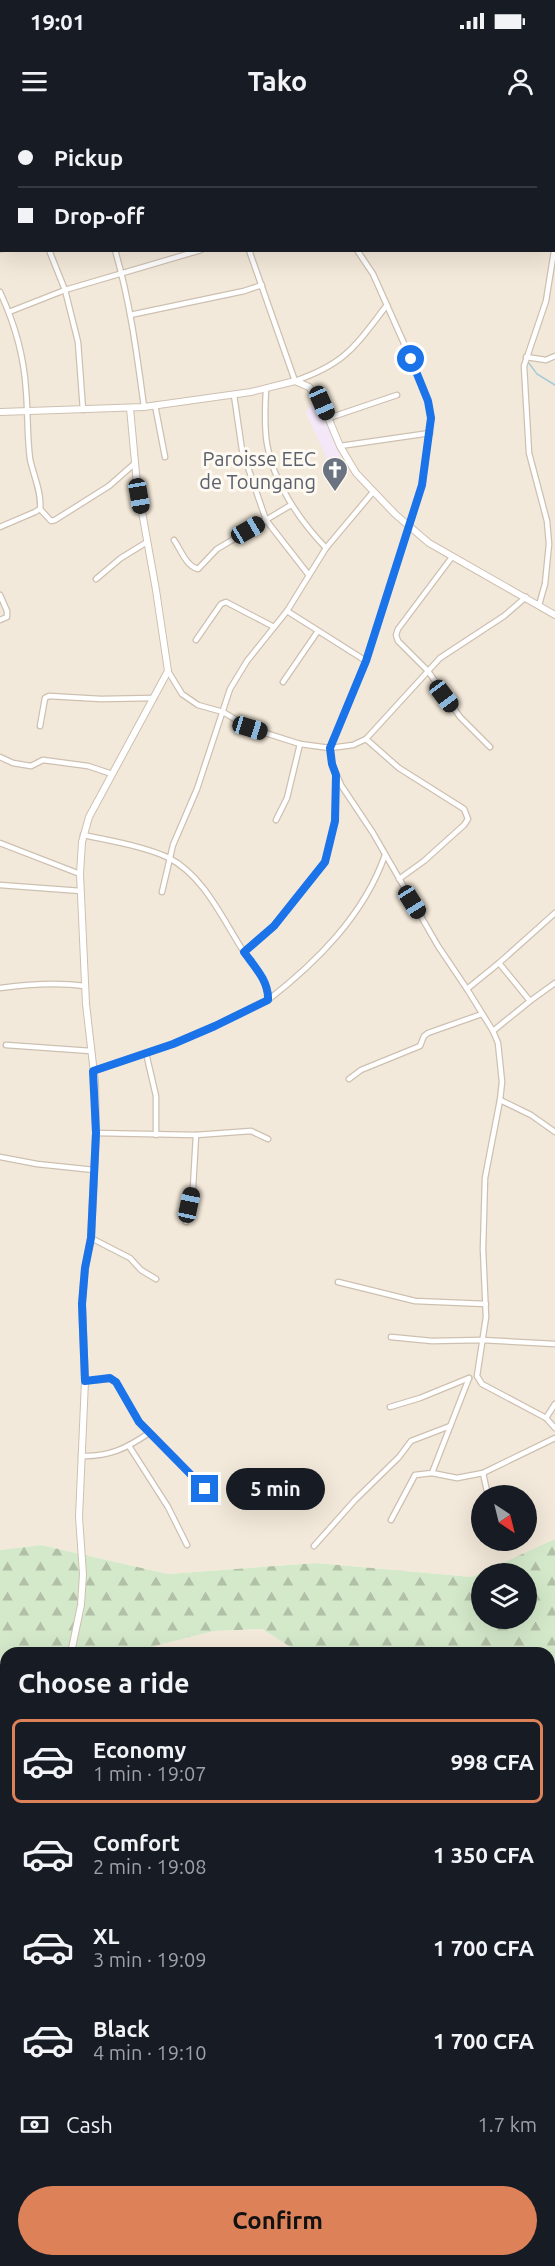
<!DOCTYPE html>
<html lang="en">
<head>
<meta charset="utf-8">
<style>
	body { margin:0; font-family:Ubuntu,sans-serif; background:#242831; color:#f1f3f6; height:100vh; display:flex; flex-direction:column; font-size:22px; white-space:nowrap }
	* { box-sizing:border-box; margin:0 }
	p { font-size:20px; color:#9ea1a6 }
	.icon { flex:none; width:33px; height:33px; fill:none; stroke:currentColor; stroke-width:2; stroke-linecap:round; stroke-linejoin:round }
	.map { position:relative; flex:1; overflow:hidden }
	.drawer { position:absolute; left:0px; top:1527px; width:555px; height:620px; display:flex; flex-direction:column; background:#171b24; border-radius:18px 18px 0 0; box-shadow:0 6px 24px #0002 }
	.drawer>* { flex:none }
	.banner { position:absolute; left:0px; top:0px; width:555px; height:132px; box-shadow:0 6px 24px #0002; display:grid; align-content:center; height:132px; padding:0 18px; background:#171b24 }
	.needle { width:39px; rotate:145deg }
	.fabs { position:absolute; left:471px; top:1365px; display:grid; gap:12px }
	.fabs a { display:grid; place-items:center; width:66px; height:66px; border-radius:50%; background:#171b24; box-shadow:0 6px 24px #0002; font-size:30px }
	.end { position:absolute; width:27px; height:27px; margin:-14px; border:8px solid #1a73e8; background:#fff; box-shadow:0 0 0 3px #fff }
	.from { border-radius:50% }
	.bubble { position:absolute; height:42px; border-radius:21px; background:#171b24; box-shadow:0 6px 24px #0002; font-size:20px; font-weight:700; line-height:42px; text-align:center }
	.car { position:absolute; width:18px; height:36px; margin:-18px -9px; border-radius:8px; box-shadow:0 0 4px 2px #0007; background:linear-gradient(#222 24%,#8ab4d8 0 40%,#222 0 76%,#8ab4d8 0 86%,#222 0) }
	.banner b { display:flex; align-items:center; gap:21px; height:57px; font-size:22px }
	.banner b+b { border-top:2px solid #363941 }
	.banner i { width:15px; height:15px; background:#f1f3f6 }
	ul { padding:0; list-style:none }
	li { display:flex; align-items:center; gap:18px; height:84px; margin:0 12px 9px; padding:0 6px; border:3px solid transparent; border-radius:9px }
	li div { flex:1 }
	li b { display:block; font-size:22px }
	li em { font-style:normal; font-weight:700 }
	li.selected { border-color:#dd8159 }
	li>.icon { width:54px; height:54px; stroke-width:1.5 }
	h2 { padding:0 18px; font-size:27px; line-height:72px }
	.pay { display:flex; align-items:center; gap:15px; height:66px; padding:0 18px; font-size:22px }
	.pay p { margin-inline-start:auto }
	.button { display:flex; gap:12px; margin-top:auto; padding:12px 18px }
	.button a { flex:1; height:69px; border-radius:36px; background:#dd8159; color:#111; font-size:24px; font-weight:700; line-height:69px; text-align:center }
	.status { display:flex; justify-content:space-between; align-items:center; height:42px; padding:0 30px; background:#171b24; direction:ltr }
	.status svg { height:16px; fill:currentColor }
	header { display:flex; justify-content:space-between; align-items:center; height:78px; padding:0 18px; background:#171b24; font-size:27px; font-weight:700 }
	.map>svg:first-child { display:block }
	.residential { fill:#f3e9da; fill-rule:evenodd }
	.education { fill:#f4e8f8 }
	.green { fill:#d4e9ca }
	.forest { fill:url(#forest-firs); fill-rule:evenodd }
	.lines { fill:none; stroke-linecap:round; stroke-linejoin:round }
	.stream { stroke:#a7cbd6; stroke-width:1.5 }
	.minor-casing { stroke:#cec0b1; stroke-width:7 }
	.tertiary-casing { stroke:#cec0b1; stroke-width:8 }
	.minor { stroke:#fff; stroke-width:4.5 }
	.tertiary { stroke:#fff; stroke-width:6 }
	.route { stroke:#1a73e8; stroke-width:8 }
	.labels { text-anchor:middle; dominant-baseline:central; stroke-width:6; stroke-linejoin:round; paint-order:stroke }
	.worship-label { font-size:20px; fill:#5b616d; stroke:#fefaf2; text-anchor:end }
</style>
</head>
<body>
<div class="status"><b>19:01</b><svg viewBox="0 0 49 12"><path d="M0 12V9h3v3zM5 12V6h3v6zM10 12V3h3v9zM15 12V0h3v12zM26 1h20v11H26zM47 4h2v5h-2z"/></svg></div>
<header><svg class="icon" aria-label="menu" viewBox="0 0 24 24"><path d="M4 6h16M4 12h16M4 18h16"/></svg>Tako<svg class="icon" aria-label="person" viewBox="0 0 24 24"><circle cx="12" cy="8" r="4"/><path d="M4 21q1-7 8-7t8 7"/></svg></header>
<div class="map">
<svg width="555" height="2146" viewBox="0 0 555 2146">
	<defs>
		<pattern id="forest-firs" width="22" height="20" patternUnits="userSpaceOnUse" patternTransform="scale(1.5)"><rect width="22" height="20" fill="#d4e9ca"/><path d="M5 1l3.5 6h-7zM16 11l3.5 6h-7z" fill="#b1c0a6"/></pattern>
	</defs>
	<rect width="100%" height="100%" fill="#fcf7eb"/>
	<g class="residential">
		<path d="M0 0H555V1419L472 1457 316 1443 168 1454 41 1425 0 1430ZM2 2H554V130H2ZM482 1376H526V1420H482Z"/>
		<polygon points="262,1509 300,1533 147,1533 155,1526 214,1511"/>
		<polygon points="4,1536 6,1538 6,1847 0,1843 0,1537"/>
		<polygon points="555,1602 555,2146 541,2146 539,2141 549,2140 549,1608"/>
		<polygon points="6,1878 6,2140 445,2140 445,2146 0,2146 0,1894"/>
	</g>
	<polygon class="education" points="311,284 319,287 346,348 334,354 306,293"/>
	<polygon class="green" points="0,1843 6,1847 6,1878 0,1894"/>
	<g class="forest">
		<path d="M555 1419V1602L549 1608V1533H300L262 1509 214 1511 155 1526 147 1533H6V1538L0 1537V1430L41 1425 168 1454 316 1443 472 1457ZM482 1454H526V1498H482Z"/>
		<polygon points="445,2141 539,2141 541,2146 445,2146"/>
	</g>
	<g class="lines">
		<polyline class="stream" points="528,242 537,254 555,265"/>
		<defs>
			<g id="minor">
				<polyline points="35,0 36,2"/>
				<polyline points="182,0 183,2"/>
				<polyline points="258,0 258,2"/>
				<polyline points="296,0 296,2"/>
				<polyline points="417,0 417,2"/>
				<polyline points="84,2 86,0"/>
				<polyline points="525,2 538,0"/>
				<polyline points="554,38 555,36"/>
				<polyline points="0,44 2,46"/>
				<polyline points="554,89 555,88"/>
				<polyline points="0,129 2,129"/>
				<polyline points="49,130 65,170 78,222 83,290"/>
				<path d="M115 130C130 181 137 235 144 287"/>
				<path d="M249 130 295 261C347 243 355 226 387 185"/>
				<polyline points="357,130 373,154 411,239 428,281 431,298 422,365 366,541 330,628 330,634 332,644 341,665 373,713 438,826 467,869 493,911 498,923 502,962 500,980 485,1058 483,1129 486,1197 477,1256 482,1264 546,1298 555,1308"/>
				<path d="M0 172C14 202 24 237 26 270 28 293 27 316 30 339 33 354 42 373 40 389L35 392 0 407"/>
				<polyline points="9,192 65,170 201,130"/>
				<polyline points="130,195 244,171 262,165"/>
				<polyline points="526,237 546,240 555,236"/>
				<path d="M266 269C265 287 264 306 267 324 273 362 300 401 326 428"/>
				<polyline points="234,275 242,330 266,400 308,454"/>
				<polyline points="155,285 165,337"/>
				<polyline points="329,298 397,275"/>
				<polyline points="340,326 430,313"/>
				<polyline points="40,389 51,401 55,400 109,366 134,344"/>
				<path d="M174 420C181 430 186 446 198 449L217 429 291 385"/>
				<polyline points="452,437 398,509 396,515 398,521 428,551 460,597 490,627"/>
				<polyline points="96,459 121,438 147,422"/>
				<polyline points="0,475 7,491 7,497 0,500"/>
				<polyline points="539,485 545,464 549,424 547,401 529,333 524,246 546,181 554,131 554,104"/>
				<polyline points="287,491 366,541"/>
				<polyline points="196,520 221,484 226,482 274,507"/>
				<polyline points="168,551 182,574 198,585 223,592 250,608 300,624 330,628 353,625 366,619 440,538 504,496 526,477"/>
				<polyline points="283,562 318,511"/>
				<polyline points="40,606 45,578 49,576 101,579 154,578"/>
				<polyline points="366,619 399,648 464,689 468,699 464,705 424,741 399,759"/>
				<polyline points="0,637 13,643 31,646 43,640 88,646 112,654"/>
				<polyline points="276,700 287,678 300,624"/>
				<path d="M83 715C108 720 147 727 169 738 204 756 223 800 244 832L274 806 325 742 335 701 336 657"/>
				<polyline points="0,723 80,754"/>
				<polyline points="0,765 81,771"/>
				<polyline points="162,772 173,725 197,669 230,569 247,541 287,491 326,428 373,372"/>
				<polyline points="555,793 499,843 530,881 555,863"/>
				<path d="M0 868C29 864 57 862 85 866"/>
				<polyline points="467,869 499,843"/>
				<path d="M268 880C317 842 364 795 385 735"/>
				<polyline points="493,911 530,881"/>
				<polyline points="6,925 91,931"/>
				<polyline points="146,933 156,976 156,1015"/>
				<path d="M93 951 173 924 215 906 268 880C269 862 254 846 244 832"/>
				<polyline points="349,959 361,950 420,926 424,916 428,913 482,894"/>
				<polyline points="500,980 531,995 555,1012"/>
				<polyline points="96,1013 196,1015 251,1011 268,1019"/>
				<polyline points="0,1037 37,1044 94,1050"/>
				<polyline points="186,1102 193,1068 196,1015"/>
				<polyline points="91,1118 130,1138 141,1150 156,1159"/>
				<polyline points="338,1162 415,1181 486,1184"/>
				<polyline points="391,1217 432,1221 482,1220 555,1224"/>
				<polyline points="85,1261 110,1259 116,1262 139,1302 205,1369"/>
				<polyline points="390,1287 420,1278 469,1258"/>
				<polyline points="546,1298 555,1284"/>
				<polyline points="129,1326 168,1387 187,1425"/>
				<path d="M81 1336C109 1337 127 1328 149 1313"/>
				<polyline points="432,1353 457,1358 483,1353 555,1318"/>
				<polyline points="483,1353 488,1376"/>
				<polyline points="391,1400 415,1355 432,1353 469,1258"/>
				<polyline points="314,1426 355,1380 399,1337 411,1321 450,1306"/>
				<polyline points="549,1899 555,1900"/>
				<polyline points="0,2103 6,2107"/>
				<polyline points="55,2140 63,2146"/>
				<polyline points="216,2146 220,2140"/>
			</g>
			<g id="tertiary">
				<polyline points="0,292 144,287 251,272 295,261 309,267 322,283 340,326 356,353 395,394 429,423 555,495"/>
				<polyline points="71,1533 81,1485 83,1454 79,1397 85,1261 82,1184 85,1148 91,1118 96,1013 95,962 86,884 80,754 82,722 89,697 168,551 156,470 137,364 130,288"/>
				<polyline points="0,1737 6,1735"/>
				<polyline points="0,2019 6,2016"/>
				<polyline points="549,2106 555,2103"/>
				<polyline points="376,2140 384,2146"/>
				<polyline points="428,2146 446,2140"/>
			</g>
		</defs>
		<use href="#minor" class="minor-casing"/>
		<use href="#tertiary" class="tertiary-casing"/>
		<use href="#minor" class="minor"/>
		<use href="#tertiary" class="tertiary"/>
	</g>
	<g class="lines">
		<path class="route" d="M205 1369 139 1302 116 1262 110 1258 85 1261 82 1184 85 1148 91 1118 96 1013 93 951 173 924 215 906 268 880C269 861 254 846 244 832L274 806 325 742 335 701 336 655 332 644 330 628 366 541 422 365 431 298 428 281 411 239"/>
	</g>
	<defs>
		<symbol id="church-pin" viewBox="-11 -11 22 30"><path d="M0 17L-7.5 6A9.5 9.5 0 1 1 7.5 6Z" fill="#6b7280" stroke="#fefaf2"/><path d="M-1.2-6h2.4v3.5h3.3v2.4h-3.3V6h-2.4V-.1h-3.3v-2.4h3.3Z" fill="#fff"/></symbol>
	</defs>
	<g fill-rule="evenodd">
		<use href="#church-pin" x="320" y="335" width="30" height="40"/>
	</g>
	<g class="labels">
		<g class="worship-label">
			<text x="316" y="338">Paroisse EEC<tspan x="316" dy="23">de Toungang</tspan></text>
		</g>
	</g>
</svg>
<div class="fabs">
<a><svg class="needle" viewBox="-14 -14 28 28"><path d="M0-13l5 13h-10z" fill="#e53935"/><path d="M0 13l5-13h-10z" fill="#9ea1a6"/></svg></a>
<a><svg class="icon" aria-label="layers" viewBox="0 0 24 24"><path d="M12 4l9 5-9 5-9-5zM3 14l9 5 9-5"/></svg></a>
</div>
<i class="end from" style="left:411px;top:239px"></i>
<i class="end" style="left:205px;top:1369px"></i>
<div class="bubble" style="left:226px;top:1348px;width:99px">5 min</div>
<i class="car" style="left:322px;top:283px;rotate:156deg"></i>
<i class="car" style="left:139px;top:376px;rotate:170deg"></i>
<i class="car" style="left:248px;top:410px;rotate:60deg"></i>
<i class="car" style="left:444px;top:576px;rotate:143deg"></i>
<i class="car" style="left:250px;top:608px;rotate:107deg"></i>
<i class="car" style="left:412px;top:782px;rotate:148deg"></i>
<i class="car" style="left:189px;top:1085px;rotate:12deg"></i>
<div class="banner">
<b><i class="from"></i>Pickup</b>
<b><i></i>Drop-off</b>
</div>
<section class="drawer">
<h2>Choose a ride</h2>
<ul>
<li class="selected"><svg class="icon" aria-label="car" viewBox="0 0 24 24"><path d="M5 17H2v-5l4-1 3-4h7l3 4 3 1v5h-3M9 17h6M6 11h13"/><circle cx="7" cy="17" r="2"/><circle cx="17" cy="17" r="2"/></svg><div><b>Economy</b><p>1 min · 19:07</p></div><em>998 CFA</em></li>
<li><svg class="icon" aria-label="car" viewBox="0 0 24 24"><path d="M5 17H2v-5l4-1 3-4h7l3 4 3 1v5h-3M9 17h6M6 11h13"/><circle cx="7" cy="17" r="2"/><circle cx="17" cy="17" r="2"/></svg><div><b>Comfort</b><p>2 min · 19:08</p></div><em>1 350 CFA</em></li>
<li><svg class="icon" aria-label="car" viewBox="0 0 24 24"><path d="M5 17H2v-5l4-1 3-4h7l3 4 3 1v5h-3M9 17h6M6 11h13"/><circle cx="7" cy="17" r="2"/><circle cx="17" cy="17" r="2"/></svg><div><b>XL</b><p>3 min · 19:09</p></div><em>1 700 CFA</em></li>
<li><svg class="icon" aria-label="car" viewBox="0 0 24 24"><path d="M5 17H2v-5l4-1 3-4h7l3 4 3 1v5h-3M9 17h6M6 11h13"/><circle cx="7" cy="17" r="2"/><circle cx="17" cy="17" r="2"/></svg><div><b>Black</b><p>4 min · 19:10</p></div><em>1 700 CFA</em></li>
</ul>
<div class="pay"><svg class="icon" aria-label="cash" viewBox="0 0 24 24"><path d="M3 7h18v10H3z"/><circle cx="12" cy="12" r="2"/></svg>Cash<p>1.7 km</p></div>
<div class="button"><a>Confirm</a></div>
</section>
</div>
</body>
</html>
